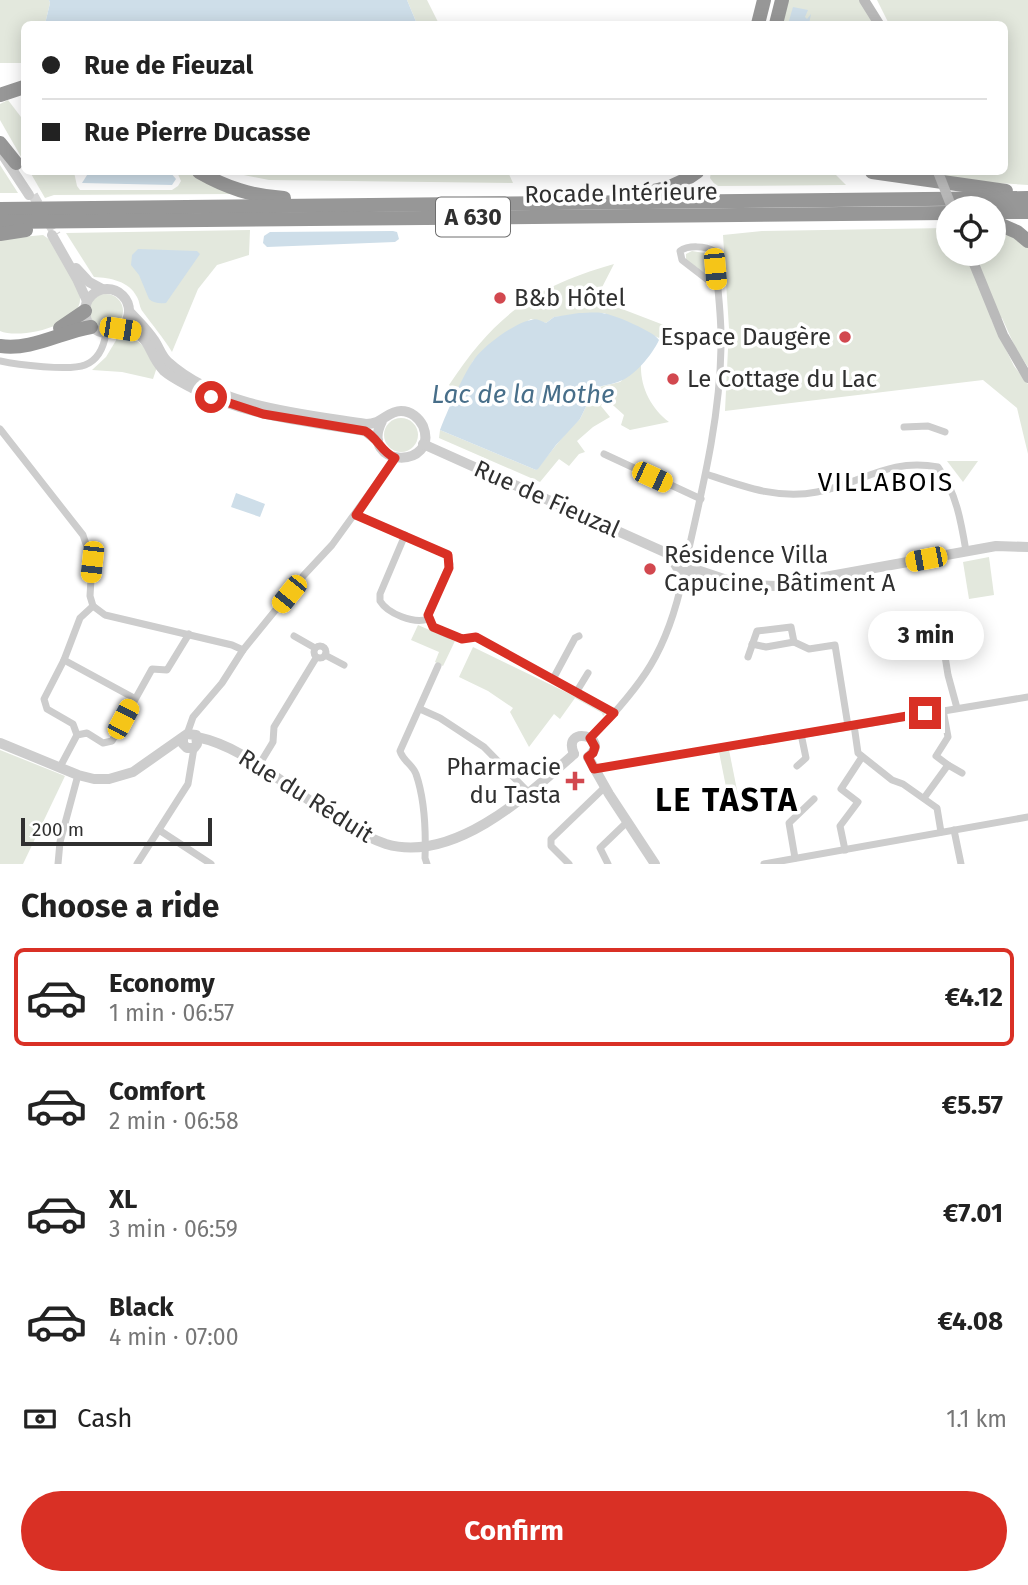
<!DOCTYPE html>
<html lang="en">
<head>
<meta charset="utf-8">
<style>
	body { margin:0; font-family:"Fira Sans",sans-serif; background:#f2f2f2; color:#222; height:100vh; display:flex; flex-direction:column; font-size:26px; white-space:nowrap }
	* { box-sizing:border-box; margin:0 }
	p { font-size:23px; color:#767676 }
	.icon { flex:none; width:38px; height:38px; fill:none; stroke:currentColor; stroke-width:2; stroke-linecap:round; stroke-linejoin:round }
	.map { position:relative; height:864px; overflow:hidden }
	.details { display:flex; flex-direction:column; background:#fff; flex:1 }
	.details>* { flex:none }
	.hud { position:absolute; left:21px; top:21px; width:987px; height:154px; border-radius:10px; box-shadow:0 4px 18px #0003; display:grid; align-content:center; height:154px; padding:0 21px; background:#fff }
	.fabs { position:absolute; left:936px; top:196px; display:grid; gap:14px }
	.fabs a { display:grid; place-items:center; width:70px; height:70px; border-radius:50%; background:#fff; box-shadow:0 4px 18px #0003; font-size:35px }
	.scale { position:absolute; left:21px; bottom:18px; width:191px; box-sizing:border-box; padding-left:7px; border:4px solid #303030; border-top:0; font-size:19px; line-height:24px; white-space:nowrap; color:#303030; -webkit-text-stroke:5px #fff; paint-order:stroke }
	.end { position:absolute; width:32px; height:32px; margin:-16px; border:9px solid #d93025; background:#fff; box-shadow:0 0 0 4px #fff }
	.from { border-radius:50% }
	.bubble { position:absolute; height:49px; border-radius:24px; background:#fff; box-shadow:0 4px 18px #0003; font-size:23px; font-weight:700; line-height:49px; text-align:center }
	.car { position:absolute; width:21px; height:42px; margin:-21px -10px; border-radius:9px; box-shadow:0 0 5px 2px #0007; background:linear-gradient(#f5c518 24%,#345 0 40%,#f5c518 0 76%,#345 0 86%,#f5c518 0) }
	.hud b { display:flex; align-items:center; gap:24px; height:66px; font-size:26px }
	.hud b+b { border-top:2px solid #e0e0e0 }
	.hud i { width:18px; height:18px; background:#222 }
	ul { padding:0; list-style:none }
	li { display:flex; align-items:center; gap:21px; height:98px; margin:0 14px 10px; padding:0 7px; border:4px solid transparent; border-radius:10px }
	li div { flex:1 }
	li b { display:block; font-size:26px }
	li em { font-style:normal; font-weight:700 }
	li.on { border-color:#d93025 }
	li>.icon { width:63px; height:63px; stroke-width:1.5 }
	h2 { padding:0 21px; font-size:32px; line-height:84px }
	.pay { display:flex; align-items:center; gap:18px; height:77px; padding:0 21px; font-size:26px }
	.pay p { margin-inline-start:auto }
	.button { display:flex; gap:14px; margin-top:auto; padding:14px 21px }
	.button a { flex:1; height:80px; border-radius:42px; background:#d93025; color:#fff; font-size:28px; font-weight:700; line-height:80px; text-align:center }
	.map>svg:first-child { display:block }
	.green { fill:#e3e8dd }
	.water { fill:#cedee9 }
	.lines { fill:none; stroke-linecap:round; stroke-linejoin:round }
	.tertiary-tunnel { stroke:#d6d6d6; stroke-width:10; stroke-dasharray:10 5; stroke-linecap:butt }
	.minor { stroke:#cdcdcd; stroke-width:7 }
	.tertiary { stroke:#cdcdcd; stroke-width:10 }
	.secondary { stroke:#bababa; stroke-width:10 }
	.motorway { stroke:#979797; stroke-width:14 }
	.secondary-bridge { stroke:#bababa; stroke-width:10 }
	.route { stroke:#d93025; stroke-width:9 }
	.poi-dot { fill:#d2484f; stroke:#fff; stroke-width:2.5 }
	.labels { text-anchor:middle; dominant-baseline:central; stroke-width:7; stroke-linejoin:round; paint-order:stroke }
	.shield { fill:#fff; stroke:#6e6e6e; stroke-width:2 }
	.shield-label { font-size:23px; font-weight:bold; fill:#303030 }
	.street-label { font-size:24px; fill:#303030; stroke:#fff }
	.poi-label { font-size:24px; fill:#303030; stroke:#fff; text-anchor:start }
	.water-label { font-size:26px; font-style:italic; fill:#476e89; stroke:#fff }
	.neighbourhood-label { font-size:26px; letter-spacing:2px; fill:#000; stroke:#fff }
	.district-label { font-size:32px; font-weight:bold; letter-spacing:2px; fill:#000; stroke:#fff }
</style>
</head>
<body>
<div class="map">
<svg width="1028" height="864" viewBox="0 0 1028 864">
	<rect width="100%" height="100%" fill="#fff"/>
	<g class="green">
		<polygon points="0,0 49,0 50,3 45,24 24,24 24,63 0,63"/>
		<polygon points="407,0 427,0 439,24 417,24"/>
		<polygon points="787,0 860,0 874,24 782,24"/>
		<polygon points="877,0 1028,0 1028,185 982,182 904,172 1004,172 1004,24 889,24"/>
		<polygon points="8,100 24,121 24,162 0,120 0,104"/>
		<polygon points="0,165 18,193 0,193"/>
		<polygon points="30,172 74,172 77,186 80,190 172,190 178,186 181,181 177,172 194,172 235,194 54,195 45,198"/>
		<polygon points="229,172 508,172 513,183 269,180"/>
		<polygon points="711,172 833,172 846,185 716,186 710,178"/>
		<polygon points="994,227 1028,245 1028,367 1016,349 1002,318 991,319 1014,366 1028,384 1028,454 1017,408 983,380 725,411 729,328 723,235 762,231 948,228 948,254 994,254"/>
		<path d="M250 230 249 255 217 265 198 289 172 352C163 337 153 326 143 312 139 307 140 302 137 297 129 281 111 278 94 277L66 233Z"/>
		<path d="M43 235 50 240C60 256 79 278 80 297 83 325 21 340 0 331V239Z"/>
		<polygon points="692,251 710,254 712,276 708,276 686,260 686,254"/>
		<path d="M614 264 596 299 669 327 659 338 604 313 554 317 546 323 531 319 501 336 473 361 458 393 449 385C495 315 534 287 614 264Z"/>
		<circle cx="106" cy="311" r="17"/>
		<path d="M128 336C143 342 149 353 157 367L153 379 122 372 92 370 106 357 118 337Z"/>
		<path d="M641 364C640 387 651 408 669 422L630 430 621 425 624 415 605 398 601 406 610 417 593 427 577 441 585 452 579 454 569 466 559 459 540 482 439 438 440 430 536 470 570 428 580 419 595 388 620 382Z"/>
		<circle cx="401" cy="435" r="17"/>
		<polygon points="947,461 978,461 963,482"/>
		<polygon points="989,557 994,595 969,599 963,562"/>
		<polygon points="418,625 455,641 443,666 435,662 439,652 411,640"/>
		<polygon points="473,647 607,712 603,716 602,713 575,698 560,719 554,714 529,747 510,712 513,708 488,691 459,677"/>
		<polygon points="0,750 65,776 23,864 0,864"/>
		<polygon points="729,750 740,805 730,807 719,752"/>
	</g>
	<g class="water">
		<polygon points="49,0 407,0 417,24 45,24 50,3"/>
		<polygon points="793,7 808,10 805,17 807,19 811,14 809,24 788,24"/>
		<polygon points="89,172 170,172 176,179 172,185 82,183"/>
		<polygon points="393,231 397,232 399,239 395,242 267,247 263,243 264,236 270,232"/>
		<path d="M138 249 197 251 200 254 166 303C160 304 153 303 149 299L139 275 131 265 132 255Z"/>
		<path d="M579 313C586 313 595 312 602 313 613 314 655 332 659 340 652 355 634 377 618 382 610 385 603 385 595 388L580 419 556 445 538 469 536 470 440 430C447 412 462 377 473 361 482 347 514 323 531 320 536 318 541 321 546 323L554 317Z"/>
		<polygon points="236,493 265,504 260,517 231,507"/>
	</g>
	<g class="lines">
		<polyline class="tertiary-tunnel" points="33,195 56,235"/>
		<g class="minor">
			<path d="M0 361C17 365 70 371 85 365 98 360 104 346 106 333"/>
			<polyline points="904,427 928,426 945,432"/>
			<polyline points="0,429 83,535 92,562 90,596 93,606 105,615 232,645 243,650"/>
			<polyline points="604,454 701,499"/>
			<path d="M706 474C742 486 778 500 817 492 864 483 887 458 938 467 956 492 961 521 966 551"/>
			<polyline points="356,515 448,555 450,564 429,610 428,619"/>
			<path d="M405 535 380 594V601C388 614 414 624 428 619"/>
			<path d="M689 548C704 482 720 415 721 347 722 315 717 283 714 251 706 246 688 245 680 251L682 260 717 287"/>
			<path d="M428 619C436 635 460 640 476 637L614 713"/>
			<polyline points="943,627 948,628 953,624 953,619 949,615 943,615 940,621 943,627 941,631 948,675 957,708"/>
			<polyline points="294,636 315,648"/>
			<polyline points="752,644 766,647 794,642"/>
			<circle cx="320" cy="652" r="6"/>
			<polyline points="325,655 344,665"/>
			<polyline points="748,657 757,631 791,627 794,642 809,649 835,645 848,726"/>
			<polyline points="64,660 134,698"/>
			<polyline points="553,679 575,638 579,636"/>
			<polyline points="577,691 588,673"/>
			<polyline points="420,709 440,718 484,747 529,793"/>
			<polyline points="854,725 858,753 892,780 903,784 937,808 941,832"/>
			<polyline points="187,734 193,717 222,683 243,650 304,575 332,545 395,458"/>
			<polyline points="77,735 73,724 47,709 44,699 64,660 80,618 93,606"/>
			<path d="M591 738C643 684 667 652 683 577"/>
			<polyline points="259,765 273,742 274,727 316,658"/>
			<polyline points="948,765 962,773"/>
			<polyline points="797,766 806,758 801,734"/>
			<polyline points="60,767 77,735 87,733 103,743 112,741 152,669 167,670 189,634"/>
			<polyline points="594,769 1028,697"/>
			<polyline points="924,798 948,765 936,756 948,737 943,710"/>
			<polyline points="159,830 211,864"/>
			<polyline points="954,830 961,864"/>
			<polyline points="845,850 840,826 858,802 841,789 862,757"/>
			<polyline points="795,858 789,823 814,799"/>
			<polyline points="58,864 60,842 78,775"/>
			<polyline points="137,864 188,784 194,748"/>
			<path d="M427 864 425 858C426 830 425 800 416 774 412 764 403 761 400 751L438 666"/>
			<polyline points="569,864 551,846 551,839 605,787"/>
			<polyline points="608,864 600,848 627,822"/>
			<polyline points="764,864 1028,817"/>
		</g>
		<g class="tertiary">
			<polyline points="4,157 29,195"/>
			<polyline points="52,235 77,279 87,301"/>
			<polyline points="76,268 89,282 102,289"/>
			<circle cx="107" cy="311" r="22"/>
			<path d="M129 311C137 320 147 329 154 340 159 347 161 356 168 362 217 407 303 414 366 424 383 424 387 411 401 411 411 411 419 418 423 426 440 469 358 469 382 421"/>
			<path d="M120 329C154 334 145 351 164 371 172 378 183 383 192 388 246 416 306 421 365 431L378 441"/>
			<polyline points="423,444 671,555 675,559"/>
			<polyline points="694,569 742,585 775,586 996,546 1028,547"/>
			<polyline points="681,572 690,572 696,563 694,555 685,551 676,556 675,564 683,577 687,573"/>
			<path d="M197 737C231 744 259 765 286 784 317 805 350 832 386 844 453 864 528 795 574 754"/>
			<polyline points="0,743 78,775 94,779 109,779 133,772 187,734 196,735 197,744 194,748 187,748 183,744 183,738"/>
			<path d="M574 754C561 724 613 736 588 757"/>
			<polyline points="588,757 609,794 655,864"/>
		</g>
		<g class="secondary">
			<polyline points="864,0 879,24"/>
			<polyline points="970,254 1003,335 1028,378"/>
		</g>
		<g class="motorway">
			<polyline points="758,24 764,0"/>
			<polyline points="776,24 782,0"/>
			<polyline points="0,95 24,87"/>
			<polyline points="0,143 16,163"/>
			<path d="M199 172C227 188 252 196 284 198"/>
			<polyline points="872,172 1006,191"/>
			<path d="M630 195C655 192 677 187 697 172"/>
			<polyline points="0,209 1028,198"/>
			<polyline points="994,212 1028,212"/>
			<polyline points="0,222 948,213"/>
			<polyline points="994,222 1017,232 1028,241"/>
			<polyline points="0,234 26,230"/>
			<polyline points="60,328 85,311"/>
			<path d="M0 346C31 351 61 332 91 327"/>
		</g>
		<polyline class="secondary-bridge" points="938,172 952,208"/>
	</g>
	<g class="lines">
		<path class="route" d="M211 397 263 414 365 431C378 438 381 452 395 458L356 515 448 555 449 568 428 615 433 627 462 639 476 637 614 713 590 738 595 747 593 753 588 757 594 769 925 713"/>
	</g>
	<g class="poi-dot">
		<circle cx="500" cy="298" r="7"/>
		<circle cx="845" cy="337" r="7"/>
		<circle cx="673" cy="379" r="7"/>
		<circle cx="650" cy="569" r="7"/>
		<path d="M571.5 770.5h7v7h7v7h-7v7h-7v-7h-7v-7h7z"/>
	</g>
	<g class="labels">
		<rect class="shield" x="436" y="197.5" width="74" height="39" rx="5"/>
		<g class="shield-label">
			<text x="473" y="217">A 630</text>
		</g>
		<g class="street-label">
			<text transform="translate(621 193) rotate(-1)">Rocade Intérieure</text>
			<text transform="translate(547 499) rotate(24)">Rue de Fieuzal</text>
			<text transform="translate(306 796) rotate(32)">Rue du Réduit</text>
		</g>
		<g class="poi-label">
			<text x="514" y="298">B&amp;b Hôtel</text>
			<text x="831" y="337" text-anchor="end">Espace Daugère</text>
			<text x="687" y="379">Le Cottage du Lac</text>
			<text x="664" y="555">Résidence Villa<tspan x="664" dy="28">Capucine, Bâtiment A</tspan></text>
			<text x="561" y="767" text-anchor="end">Pharmacie<tspan x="561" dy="28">du Tasta</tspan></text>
		</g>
		<g class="water-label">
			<text x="523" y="394">Lac de la Mothe</text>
		</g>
		<g class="neighbourhood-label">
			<text x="886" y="482">VILLABOIS</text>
		</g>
		<g class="district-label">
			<text x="727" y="800">LE TASTA</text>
		</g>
	</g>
</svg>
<div class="fabs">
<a><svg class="icon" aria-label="locate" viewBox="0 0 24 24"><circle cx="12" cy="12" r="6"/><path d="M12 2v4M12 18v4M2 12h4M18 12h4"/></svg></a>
</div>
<div class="scale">200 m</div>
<i class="end from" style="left:211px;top:397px"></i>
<i class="end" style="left:925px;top:713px"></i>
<div class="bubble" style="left:868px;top:611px;width:116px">3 min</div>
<i class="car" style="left:715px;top:269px;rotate:175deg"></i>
<i class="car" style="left:120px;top:329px;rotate:99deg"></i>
<i class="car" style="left:652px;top:477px;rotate:115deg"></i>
<i class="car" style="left:926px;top:559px;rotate:259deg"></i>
<i class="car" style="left:92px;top:562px;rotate:186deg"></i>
<i class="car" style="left:289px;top:594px;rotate:219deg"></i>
<i class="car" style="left:123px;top:719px;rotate:28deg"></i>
<div class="hud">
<b><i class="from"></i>Rue de Fieuzal</b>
<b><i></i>Rue Pierre Ducasse</b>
</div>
</div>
<section class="details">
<h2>Choose a ride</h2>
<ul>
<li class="on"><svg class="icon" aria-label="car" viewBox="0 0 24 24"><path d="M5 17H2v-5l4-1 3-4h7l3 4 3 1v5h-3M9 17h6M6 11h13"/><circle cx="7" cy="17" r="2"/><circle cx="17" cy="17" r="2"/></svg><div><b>Economy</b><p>1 min · 06:57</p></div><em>€4.12</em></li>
<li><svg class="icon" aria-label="car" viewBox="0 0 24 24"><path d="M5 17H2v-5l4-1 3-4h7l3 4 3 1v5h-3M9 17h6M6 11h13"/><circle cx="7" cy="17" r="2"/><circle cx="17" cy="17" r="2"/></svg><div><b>Comfort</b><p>2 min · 06:58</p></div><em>€5.57</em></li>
<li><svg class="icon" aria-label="car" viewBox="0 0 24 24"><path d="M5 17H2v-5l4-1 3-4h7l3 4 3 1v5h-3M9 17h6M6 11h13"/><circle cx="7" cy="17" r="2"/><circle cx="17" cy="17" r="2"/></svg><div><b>XL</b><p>3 min · 06:59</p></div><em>€7.01</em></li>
<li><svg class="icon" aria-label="car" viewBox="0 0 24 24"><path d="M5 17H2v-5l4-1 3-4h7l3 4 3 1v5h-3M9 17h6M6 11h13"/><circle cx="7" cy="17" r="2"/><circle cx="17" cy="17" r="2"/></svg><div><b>Black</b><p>4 min · 07:00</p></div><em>€4.08</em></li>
</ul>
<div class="pay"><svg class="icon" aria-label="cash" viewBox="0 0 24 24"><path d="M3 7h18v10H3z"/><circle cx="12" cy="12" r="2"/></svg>Cash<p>1.1 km</p></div>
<div class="button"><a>Confirm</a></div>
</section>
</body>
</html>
